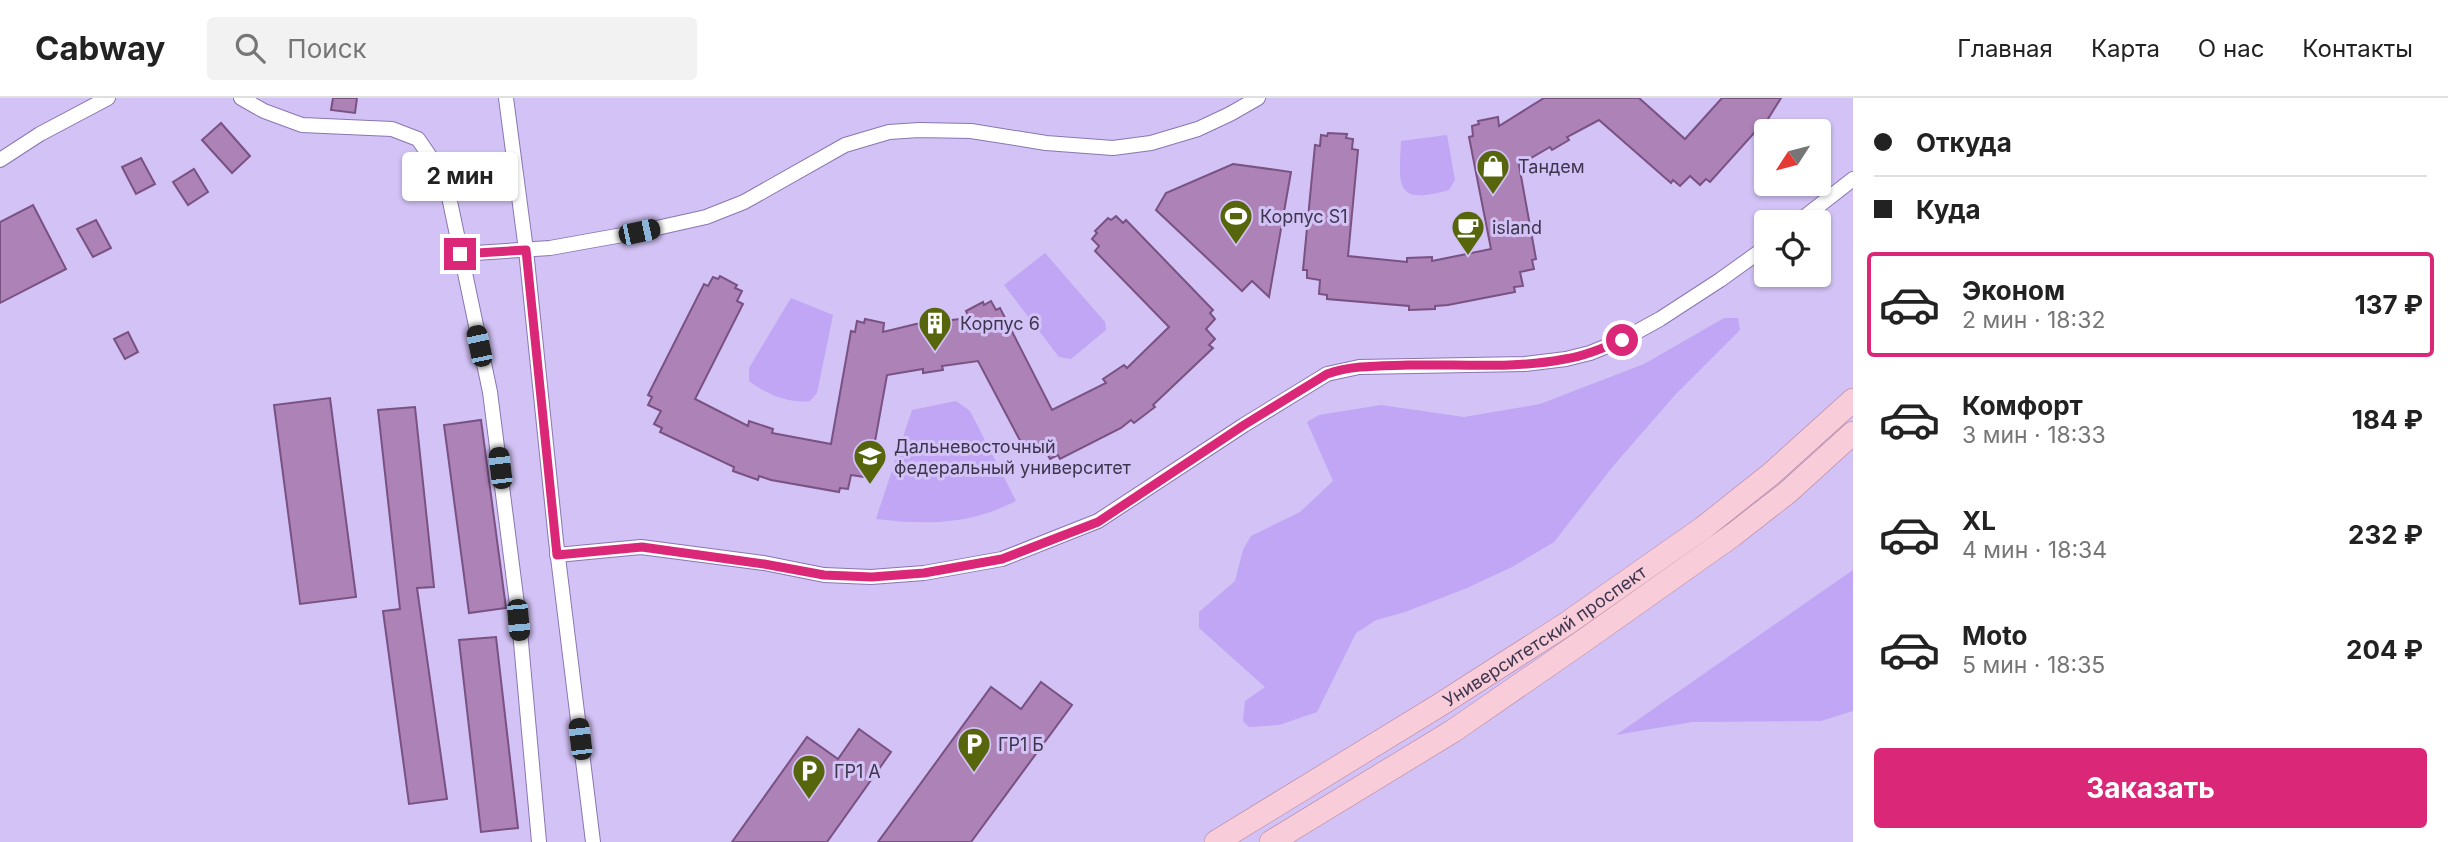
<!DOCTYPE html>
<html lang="ru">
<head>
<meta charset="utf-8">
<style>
	body { margin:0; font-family:Inter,sans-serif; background:#f2f2f2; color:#222; height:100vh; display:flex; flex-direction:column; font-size:26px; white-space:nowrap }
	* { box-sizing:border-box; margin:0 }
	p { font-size:23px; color:#767676 }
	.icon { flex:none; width:38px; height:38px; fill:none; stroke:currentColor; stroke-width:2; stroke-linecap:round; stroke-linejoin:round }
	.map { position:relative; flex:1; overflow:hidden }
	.drawer { display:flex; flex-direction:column; background:#fff; width:595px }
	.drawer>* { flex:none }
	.top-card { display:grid; align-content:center; height:154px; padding:0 21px; background:#fff }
	.needle { width:46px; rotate:234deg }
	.controls { position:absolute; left:1754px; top:21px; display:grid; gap:14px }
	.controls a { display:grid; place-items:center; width:77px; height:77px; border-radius:7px; background:#fff; box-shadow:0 2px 5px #0004; font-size:35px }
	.end { position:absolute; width:32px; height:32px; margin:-16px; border:9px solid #db2777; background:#fff; box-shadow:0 0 0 4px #fff }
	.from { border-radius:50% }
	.bubble { position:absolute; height:49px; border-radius:7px; background:#fff; box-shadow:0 2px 5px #0004; font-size:23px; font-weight:700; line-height:49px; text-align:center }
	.car { position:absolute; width:21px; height:42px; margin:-21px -10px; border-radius:9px; box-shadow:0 0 5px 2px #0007; background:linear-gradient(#222 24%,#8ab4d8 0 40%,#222 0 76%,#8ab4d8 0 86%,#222 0) }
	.top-card b { display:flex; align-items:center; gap:24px; height:66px; font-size:26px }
	.top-card b+b { border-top:2px solid #e0e0e0 }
	.top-card i { width:18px; height:18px; background:#222 }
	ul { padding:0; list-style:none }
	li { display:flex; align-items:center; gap:21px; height:105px; margin:0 14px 10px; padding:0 7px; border:4px solid transparent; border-radius:7px }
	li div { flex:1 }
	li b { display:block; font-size:26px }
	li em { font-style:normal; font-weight:700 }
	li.selected { border-color:#db2777 }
	li>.icon { width:63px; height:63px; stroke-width:1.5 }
	.action { display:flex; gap:14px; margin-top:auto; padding:14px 21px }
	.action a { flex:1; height:80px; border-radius:7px; background:#db2777; color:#fff; font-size:28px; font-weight:700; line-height:80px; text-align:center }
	header { display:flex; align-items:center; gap:42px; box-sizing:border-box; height:98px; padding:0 35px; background:#fff; border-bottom:2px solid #e0e0e0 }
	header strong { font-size:33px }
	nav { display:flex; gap:38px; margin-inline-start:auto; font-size:24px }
	.search { width:490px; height:63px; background:#f2f2f2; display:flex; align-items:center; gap:18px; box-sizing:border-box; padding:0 24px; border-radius:7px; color:#767676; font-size:26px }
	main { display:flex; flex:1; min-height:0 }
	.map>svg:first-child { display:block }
	.green { fill:#c0a6f4 }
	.building { fill:#ac82b7; stroke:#795183; stroke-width:2 }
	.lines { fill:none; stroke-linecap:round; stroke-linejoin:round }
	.minor-casing { stroke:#8a76b1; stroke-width:16 }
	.primary-casing { stroke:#b48198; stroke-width:24 }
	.minor { stroke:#fff; stroke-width:14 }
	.primary { stroke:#f8ccd9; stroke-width:23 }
	.route { stroke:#db2777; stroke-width:9 }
	.labels { text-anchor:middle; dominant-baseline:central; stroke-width:6; stroke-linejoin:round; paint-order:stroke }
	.poi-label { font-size:18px; fill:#3d354e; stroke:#d2c2f5; text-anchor:start }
	.street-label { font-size:18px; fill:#3d354e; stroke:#d2c2f5 }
</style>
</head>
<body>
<header>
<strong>Cabway</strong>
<div class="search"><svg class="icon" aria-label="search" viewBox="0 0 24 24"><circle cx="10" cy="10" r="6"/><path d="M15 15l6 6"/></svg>Поиск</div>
<nav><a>Главная</a><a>Карта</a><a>О нас</a><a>Контакты</a></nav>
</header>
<main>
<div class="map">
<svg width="1853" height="744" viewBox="0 0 1853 744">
	<rect width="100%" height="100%" fill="#d2c2f5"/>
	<g class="green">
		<path d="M1447 37 1455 82 1449 92C1394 108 1399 87 1401 43Z"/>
		<polygon points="1045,155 1105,224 1106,232 1071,261 1059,259 1004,187"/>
		<path d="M791 200 833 217 817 295 810 303C789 306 766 296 749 283V270Z"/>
		<polygon points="1724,220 1738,220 1740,232 1675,297 1614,367 1554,444 1512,469 1467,490 1405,514 1376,522 1356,535 1317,614 1279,627 1249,629 1243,623 1245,603 1265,589 1199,530 1199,514 1235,483 1243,452 1251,438 1300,414 1333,383 1307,324 1319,317 1381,307 1464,319 1540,306 1644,266"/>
		<path d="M956 303 970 313 1016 403C968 427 928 427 876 421L912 312Z"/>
		<polygon points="1853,472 1853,613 1821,623 1692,624 1616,637"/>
	</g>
	<g class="building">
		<polygon points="333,0 357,0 355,15 331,12"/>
		<polygon points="1544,0 1639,0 1685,41 1722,0 1781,0 1766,24 1763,22 1756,33 1710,84 1706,81 1700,87 1690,78 1680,88 1673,82 1671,85 1599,22 1567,39 1569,42 1552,52 1550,49 1519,67 1536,161 1532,162 1534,171 1520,174 1523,188 1514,189 1515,194 1448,207 1435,208 1435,211 1409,212 1409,208 1327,201 1327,197 1319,196 1320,182 1307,180 1307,172 1303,172 1315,47 1320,48 1321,37 1327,38 1328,35 1347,36 1346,40 1353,41 1352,51 1358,52 1348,158 1407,164 1407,160 1432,159 1432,163 1491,151 1469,39 1473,38 1472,28 1479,26 1478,23 1498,19 1499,28"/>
		<polygon points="221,25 250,58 232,75 202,42"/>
		<polygon points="141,60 155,86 136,96 122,69"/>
		<polygon points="1233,66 1291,74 1269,199 1252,183 1242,193 1156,112 1166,95"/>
		<polygon points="194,71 208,94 188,107 173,84"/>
		<polygon points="33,107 66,171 0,205 0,124"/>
		<polygon points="1116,118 1123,125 1126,122 1213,212 1210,215 1215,221 1206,231 1215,241 1209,247 1213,250 1153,307 1155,309 1134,325 1131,322 1121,330 1060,361 1058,357 1050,361 1043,348 1031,354 1027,346 1023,348 978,263 942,268 943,272 923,275 923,271 887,277 870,371 866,370 865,379 851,377 848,391 840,390 839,394 771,382 759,378 758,382 733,373 734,369 660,334 662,330 654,326 661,313 648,307 652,299 648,297 704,186 708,188 713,179 718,181 720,178 737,187 735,190 742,193 737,203 743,206 695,301 748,328 749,323 773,331 772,335 831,346 851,233 855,234 857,223 864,225 865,221 884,225 883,234 916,226 969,220 966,213 983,204 984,207 991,203 996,212 1000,210 1052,312 1106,285 1103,281 1124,267 1127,270 1169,229 1095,153 1099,148 1092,141 1097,135 1095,133 1108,120 1111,122"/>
		<polygon points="96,122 111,150 93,159 77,131"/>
		<polygon points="128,234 138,254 125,261 114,241"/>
		<polygon points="330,300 356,499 300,506 274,307"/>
		<polygon points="415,309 434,489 417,490 447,701 409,706 383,513 400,511 378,312"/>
		<polygon points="481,322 506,510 469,515 444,327"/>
		<polygon points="496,539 518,730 481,734 459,542"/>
		<polygon points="1041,584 1072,607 971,744 878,744 991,589 1021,611"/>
		<polygon points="859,631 891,654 827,744 732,744 807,639 838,661"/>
	</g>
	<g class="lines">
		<defs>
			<g id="minor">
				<polyline points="241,0 264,13 302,27 392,31 418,41 442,76 448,94 490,294 519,522 539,744"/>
				<polyline points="506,0 526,152 556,443 593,744"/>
				<polyline points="0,62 40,36 108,0"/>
				<polyline points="1798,124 1853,81"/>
				<polyline points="460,156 550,150 639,134 706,119 744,104 845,47 889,34 919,32 971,33 1046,45 1113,50 1151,45 1198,31 1230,16 1258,0"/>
				<polyline points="557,457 641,449 764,465 824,477 871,479 924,475 1002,461 1098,423 1244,327 1327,276 1359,269 1525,266 1566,261 1590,255 1622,242 1660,221 1720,182 1766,149"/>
			</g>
			<g id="primary">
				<path id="s1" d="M1216 744 1438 608 1566 526 1703 430 1771 376 1853 302"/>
				<polyline points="1271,744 1453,633 1579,546 1733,437 1788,394 1853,335"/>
			</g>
		</defs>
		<use href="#minor" class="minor-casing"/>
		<use href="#primary" class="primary-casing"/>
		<use href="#minor" class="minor"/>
		<use href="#primary" class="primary"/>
	</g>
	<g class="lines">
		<path class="route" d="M460 156 526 152 557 457 642 449 764 466 824 477 872 479 924 475 1002 461 1098 424 1244 327 1327 276C1353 267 1380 268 1408 267 1460 266 1514 271 1565 261 1585 258 1603 250 1622 242"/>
	</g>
	<defs>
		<symbol id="shop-pin" viewBox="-11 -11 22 30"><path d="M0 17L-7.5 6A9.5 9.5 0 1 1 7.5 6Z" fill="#57660d" stroke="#d2c2f5"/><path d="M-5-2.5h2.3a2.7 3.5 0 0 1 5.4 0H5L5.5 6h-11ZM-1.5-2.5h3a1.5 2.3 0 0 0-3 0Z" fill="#fff"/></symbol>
		<symbol id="stadium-pin" viewBox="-11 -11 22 30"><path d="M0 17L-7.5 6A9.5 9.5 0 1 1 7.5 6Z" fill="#57660d" stroke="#d2c2f5"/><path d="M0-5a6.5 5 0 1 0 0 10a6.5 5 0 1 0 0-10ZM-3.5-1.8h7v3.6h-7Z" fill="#fff"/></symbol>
		<symbol id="cafe-pin" viewBox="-11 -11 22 30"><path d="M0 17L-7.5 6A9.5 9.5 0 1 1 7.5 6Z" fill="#57660d" stroke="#d2c2f5"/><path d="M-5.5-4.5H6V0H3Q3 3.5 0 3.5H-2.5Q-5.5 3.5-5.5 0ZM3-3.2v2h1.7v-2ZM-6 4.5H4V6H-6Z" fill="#fff"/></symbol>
		<symbol id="building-pin" viewBox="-11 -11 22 30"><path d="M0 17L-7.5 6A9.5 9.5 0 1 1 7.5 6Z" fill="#57660d" stroke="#d2c2f5"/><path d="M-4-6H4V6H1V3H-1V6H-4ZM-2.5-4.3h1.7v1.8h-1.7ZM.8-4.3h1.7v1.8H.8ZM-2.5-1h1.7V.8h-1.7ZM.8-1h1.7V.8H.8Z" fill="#fff"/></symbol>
		<symbol id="university-pin" viewBox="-11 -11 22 30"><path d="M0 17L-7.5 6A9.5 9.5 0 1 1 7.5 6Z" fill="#57660d" stroke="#d2c2f5"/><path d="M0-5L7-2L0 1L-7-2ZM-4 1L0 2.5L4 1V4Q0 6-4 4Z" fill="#fff"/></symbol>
		<symbol id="parking-pin" viewBox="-11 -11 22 30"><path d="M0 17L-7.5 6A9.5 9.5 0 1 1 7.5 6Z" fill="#57660d" stroke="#d2c2f5"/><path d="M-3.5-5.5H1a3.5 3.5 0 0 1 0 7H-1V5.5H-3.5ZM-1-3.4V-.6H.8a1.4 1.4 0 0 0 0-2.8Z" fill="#fff"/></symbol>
	</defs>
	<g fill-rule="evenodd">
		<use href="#shop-pin" x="1474" y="49" width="38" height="52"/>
		<use href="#stadium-pin" x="1217" y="99" width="38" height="52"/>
		<use href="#cafe-pin" x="1449" y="110" width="38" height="52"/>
		<use href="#building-pin" x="916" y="206" width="38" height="52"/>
		<use href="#university-pin" x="851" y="339" width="38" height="52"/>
		<use href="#parking-pin" x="955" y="627" width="38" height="52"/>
		<use href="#parking-pin" x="790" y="654" width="38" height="52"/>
	</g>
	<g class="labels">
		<g class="poi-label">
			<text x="1518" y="68">Тандем</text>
			<text x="1260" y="118">Корпус S1</text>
			<text x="1492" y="129">island</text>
			<text x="960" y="225">Корпус 6</text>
			<text x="894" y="348">Дальневосточный<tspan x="894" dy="21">федеральный университет</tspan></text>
			<text x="998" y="646">ГР1 Б</text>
			<text x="834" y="673">ГР1 А</text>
		</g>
		<g class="street-label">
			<text stroke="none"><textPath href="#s1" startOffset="388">Университетский проспект</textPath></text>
		</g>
	</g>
</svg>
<div class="controls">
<a><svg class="needle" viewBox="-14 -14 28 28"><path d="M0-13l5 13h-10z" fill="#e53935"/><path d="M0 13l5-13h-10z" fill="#767676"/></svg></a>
<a><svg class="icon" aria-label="locate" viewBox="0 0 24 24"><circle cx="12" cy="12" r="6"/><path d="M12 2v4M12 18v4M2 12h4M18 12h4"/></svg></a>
</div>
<i class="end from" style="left:1622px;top:242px"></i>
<i class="end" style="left:460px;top:156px"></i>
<div class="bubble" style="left:402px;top:54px;width:116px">2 мин</div>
<i class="car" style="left:639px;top:134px;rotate:78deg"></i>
<i class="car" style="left:479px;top:248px;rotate:348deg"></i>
<i class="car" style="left:500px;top:370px;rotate:353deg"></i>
<i class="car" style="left:518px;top:522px;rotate:175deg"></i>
<i class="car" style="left:580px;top:641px;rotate:353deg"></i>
</div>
<section class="drawer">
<div class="top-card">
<b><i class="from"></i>Откуда</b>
<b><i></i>Куда</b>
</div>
<ul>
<li class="selected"><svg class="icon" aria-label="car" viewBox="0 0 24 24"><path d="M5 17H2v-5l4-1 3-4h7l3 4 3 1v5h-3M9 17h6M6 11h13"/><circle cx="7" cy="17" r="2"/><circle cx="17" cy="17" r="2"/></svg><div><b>Эконом</b><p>2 мин · 18:32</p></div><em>137 ₽</em></li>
<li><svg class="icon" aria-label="car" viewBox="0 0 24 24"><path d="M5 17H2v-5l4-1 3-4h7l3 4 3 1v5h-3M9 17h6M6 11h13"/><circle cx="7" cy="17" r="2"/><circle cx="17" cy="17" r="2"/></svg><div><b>Комфорт</b><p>3 мин · 18:33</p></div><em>184 ₽</em></li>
<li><svg class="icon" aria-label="car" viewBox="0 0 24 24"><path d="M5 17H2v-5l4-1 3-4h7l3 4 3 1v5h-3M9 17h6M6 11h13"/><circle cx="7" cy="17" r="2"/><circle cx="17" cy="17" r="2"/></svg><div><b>XL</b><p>4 мин · 18:34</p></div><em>232 ₽</em></li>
<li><svg class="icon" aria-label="car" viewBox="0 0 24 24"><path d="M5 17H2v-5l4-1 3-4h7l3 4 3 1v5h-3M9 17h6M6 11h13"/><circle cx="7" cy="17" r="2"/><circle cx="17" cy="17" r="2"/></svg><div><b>Moto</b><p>5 мин · 18:35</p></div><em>204 ₽</em></li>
</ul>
<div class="action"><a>Заказать</a></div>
</section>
</main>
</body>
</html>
